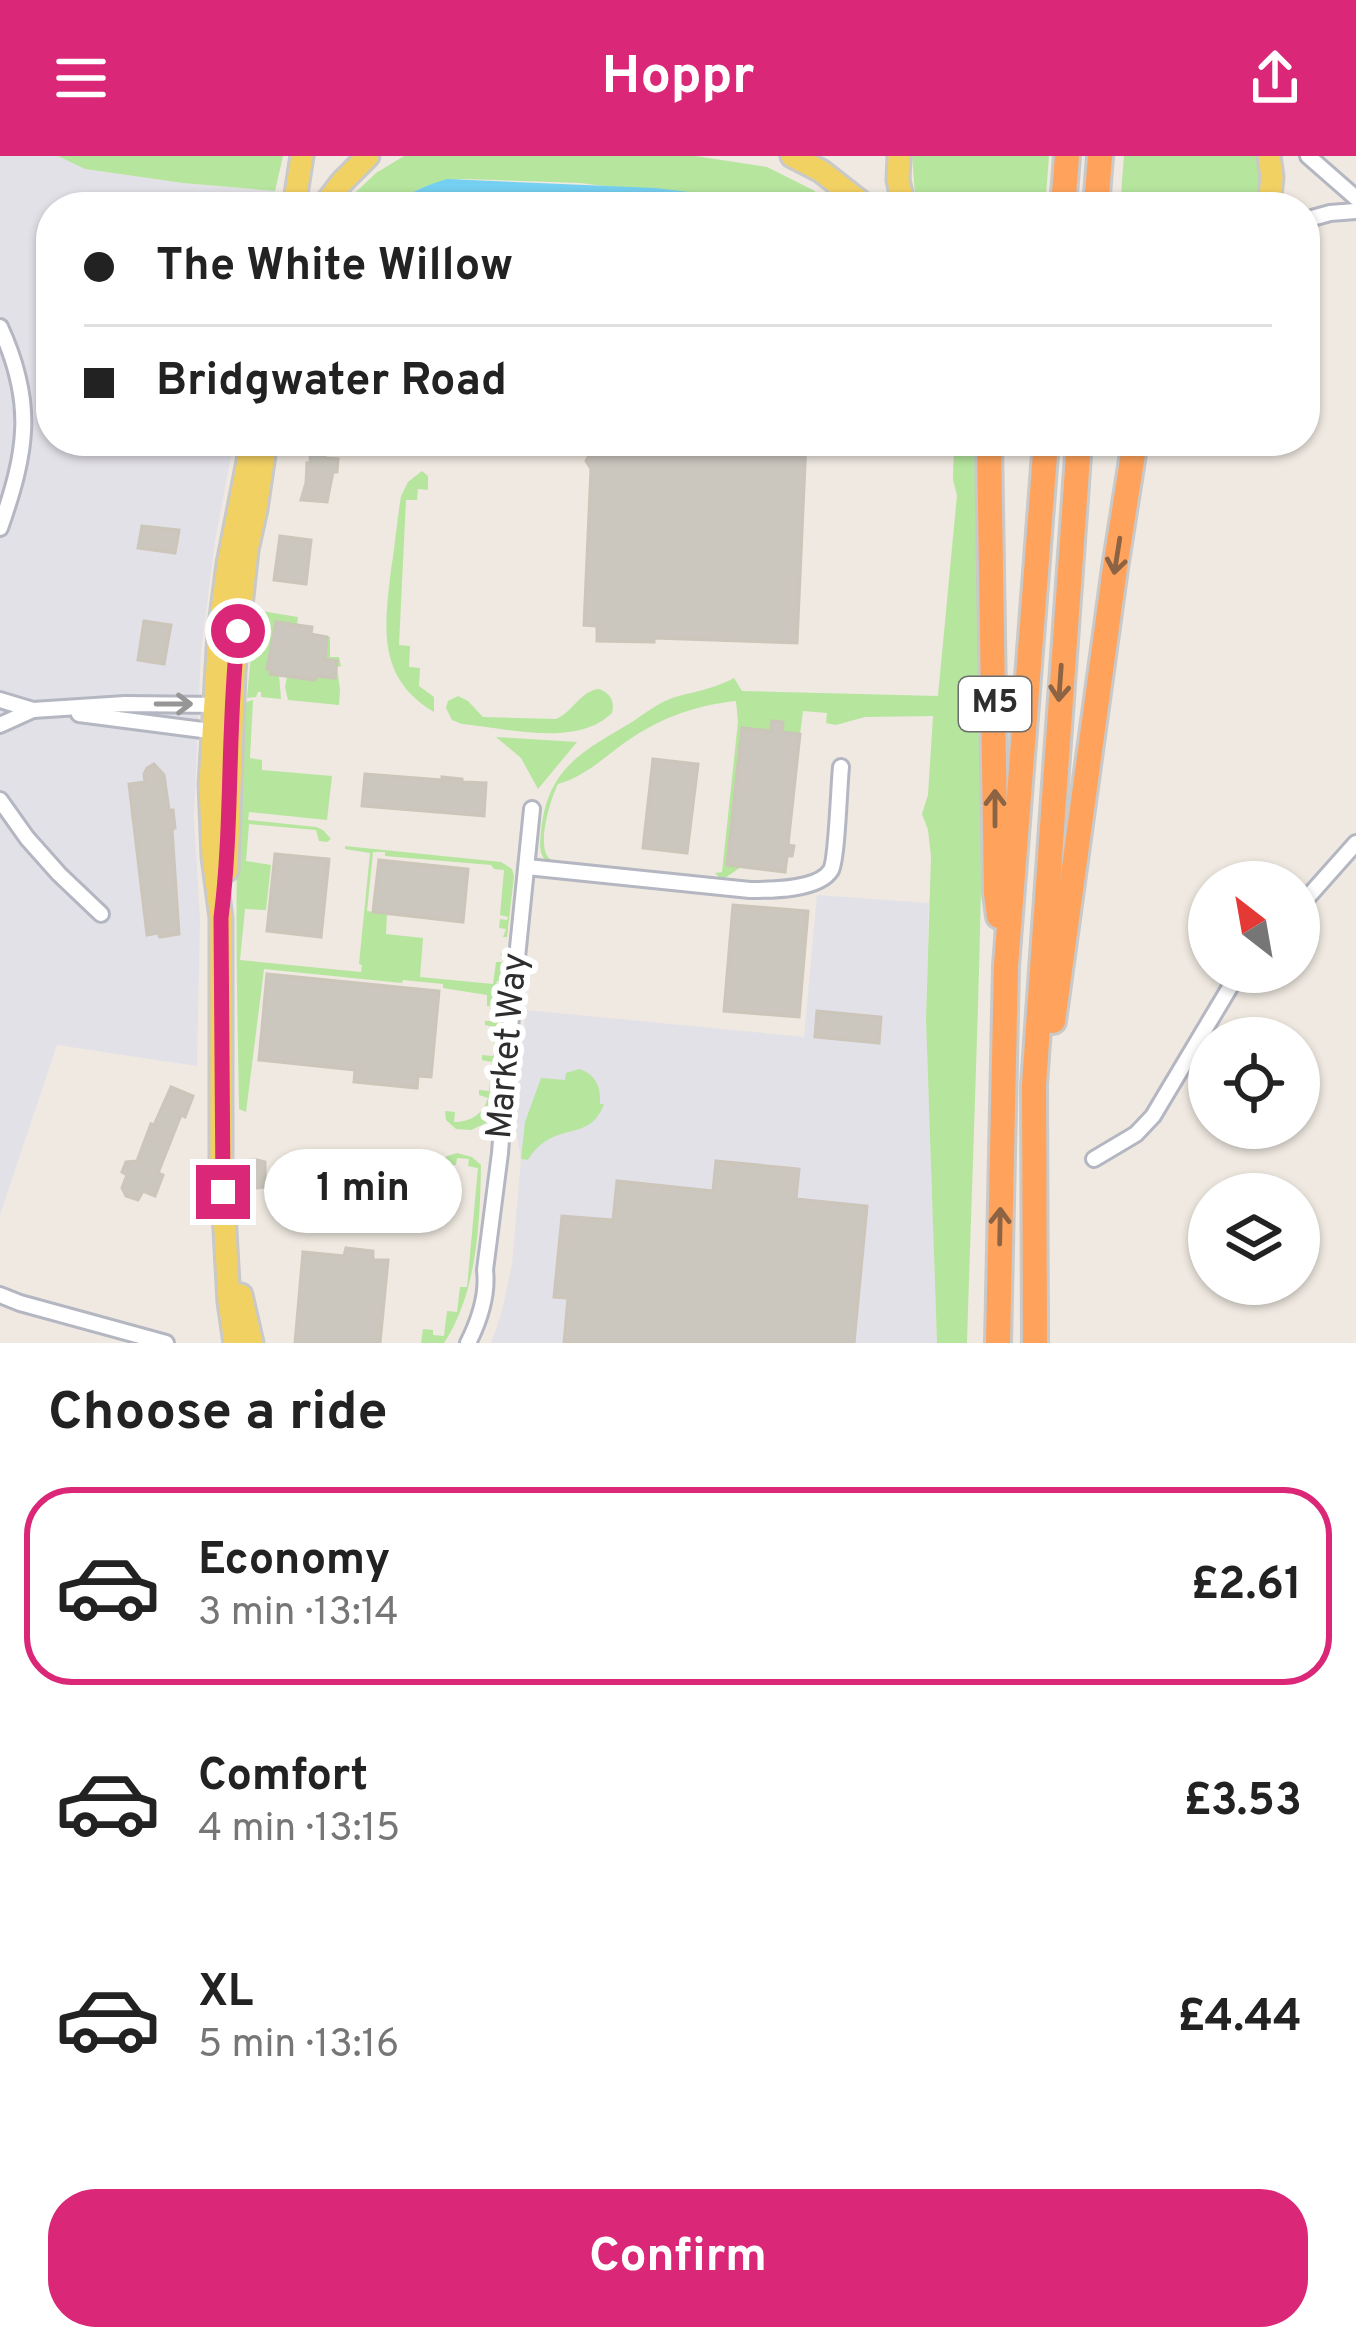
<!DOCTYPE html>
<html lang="en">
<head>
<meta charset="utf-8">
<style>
	body { margin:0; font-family:Overpass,sans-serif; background:#f6f6f6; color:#222; height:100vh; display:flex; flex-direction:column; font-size:45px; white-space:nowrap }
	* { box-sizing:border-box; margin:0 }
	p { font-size:39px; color:#767676 }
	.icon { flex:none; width:66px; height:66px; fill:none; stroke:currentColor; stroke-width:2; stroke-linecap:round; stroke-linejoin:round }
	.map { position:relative; height:1187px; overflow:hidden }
	.panel { display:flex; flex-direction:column; background:#fff; flex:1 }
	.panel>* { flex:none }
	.guide { position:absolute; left:36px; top:36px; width:1284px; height:264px; border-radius:48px; box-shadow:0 3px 9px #0004; display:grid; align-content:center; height:264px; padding:0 48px; background:#fff }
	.needle { width:78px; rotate:329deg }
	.fabs { position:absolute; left:1188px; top:705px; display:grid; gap:24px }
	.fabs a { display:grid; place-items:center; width:132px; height:132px; border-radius:50%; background:#fff; box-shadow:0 3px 9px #0004; font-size:60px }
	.end { position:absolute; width:54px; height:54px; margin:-27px; border:15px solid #db2777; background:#fff; box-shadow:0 0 0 6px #fff }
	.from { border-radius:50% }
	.bubble { position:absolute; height:84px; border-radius:42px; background:#fff; box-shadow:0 3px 9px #0004; font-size:39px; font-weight:700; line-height:84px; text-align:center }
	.guide b { display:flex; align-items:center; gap:42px; height:114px; font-size:45px }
	.guide b+b { border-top:3px solid #e0e0e0 }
	.guide i { width:30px; height:30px; background:#222 }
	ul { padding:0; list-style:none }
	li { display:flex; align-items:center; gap:36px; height:198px; margin:0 24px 18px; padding:0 24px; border:6px solid transparent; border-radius:48px }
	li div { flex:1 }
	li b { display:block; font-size:45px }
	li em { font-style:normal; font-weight:700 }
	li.on { border-color:#db2777 }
	li>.icon { width:108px; height:108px; stroke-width:1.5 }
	h2 { padding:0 48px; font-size:54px; line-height:144px }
	.action { display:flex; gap:24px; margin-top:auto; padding:24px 48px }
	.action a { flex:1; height:138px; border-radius:48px; background:#db2777; color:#fff; font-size:48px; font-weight:700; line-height:138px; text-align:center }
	header { display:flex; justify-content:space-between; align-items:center; height:156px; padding:0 48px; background:#db2777; color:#fff; font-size:54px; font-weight:700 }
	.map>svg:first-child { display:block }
	.industrial { fill:#e3e1e8 }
	.green { fill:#b6e59e }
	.water { fill:#75cff0 }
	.building { fill:#cbc7bf; stroke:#cbc5ba; stroke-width:3 }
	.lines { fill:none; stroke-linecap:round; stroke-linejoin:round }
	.street-casing { stroke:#b4b7c1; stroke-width:20 }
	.primary-casing { stroke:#c9c9c9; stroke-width:27 }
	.highway-casing { stroke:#c9c9c9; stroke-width:30 }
	.street { stroke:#fff; stroke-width:14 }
	.primary { stroke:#f2d163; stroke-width:21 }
	.highway { stroke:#ffa35c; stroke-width:24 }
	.oneway { stroke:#8c6343 }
	.oneway2 { stroke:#969696 }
	.route { stroke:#db2777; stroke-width:15 }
	.labels { text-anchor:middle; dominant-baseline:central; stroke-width:12; stroke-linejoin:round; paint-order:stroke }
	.shield { fill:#fff; stroke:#6d6d6d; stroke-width:3 }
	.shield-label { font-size:33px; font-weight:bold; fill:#2e2e2e }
	.street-label { font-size:36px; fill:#2e2e2e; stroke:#fff }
</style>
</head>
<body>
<header><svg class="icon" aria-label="menu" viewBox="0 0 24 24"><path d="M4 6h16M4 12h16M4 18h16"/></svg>Hoppr<svg class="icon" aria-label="share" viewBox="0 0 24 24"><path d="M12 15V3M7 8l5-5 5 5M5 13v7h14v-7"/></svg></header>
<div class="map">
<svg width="1356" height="1187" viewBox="0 0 1356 1187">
	<rect width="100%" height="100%" fill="#efe9e1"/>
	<g class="industrial">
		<polygon points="0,0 58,0 85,13 183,27 275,35 273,51 51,51 51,285 234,285 215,385 201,495 194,662 200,763 197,910 57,889 0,1059"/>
		<polygon points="817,739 929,747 926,863 937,1187 491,1187 501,1159 512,1109 521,1003 514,961 526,854 804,881"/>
	</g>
	<g class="green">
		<polygon points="58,0 283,0 275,35 183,27 85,13"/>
		<path d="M404 0H695L767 11 813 34 834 51H739V47L580 27 463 23C440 23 409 34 393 51H340L376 17Z"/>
		<polygon points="912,0 1049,0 1045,51 919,51 915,39"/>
		<polygon points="1124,0 1257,0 1260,26 1257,51 1120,51"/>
		<path d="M954 285H976C976 385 984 486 983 586 982 786 973 987 967 1187H937L926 863 931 700 928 674 922 658 928 639 933 560 865 561 836 569 826 567 827 557 803 555 800 578 742 572 727 709 741 711 722 724 715 717 722 716 738 566 736 545C697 549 663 561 630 583 606 599 587 620 558 628 551 642 536 689 549 702 552 705 556 705 559 707L558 711C539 705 539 694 541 675 548 611 582 596 632 566 644 558 658 547 672 542 696 535 711 534 734 522L742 535 938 540 957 339 953 324Z"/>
		<path d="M422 315 428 320V334L418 333 417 344H406L399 489 410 490 409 511 420 512 419 530 434 541V556C377 522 384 472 391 414 395 390 397 365 401 340L408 326Z"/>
		<polygon points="255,454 298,461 297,469 276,467 272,497 269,497 268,513 271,514 271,518 279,519 281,543 261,541 261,536 258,536 256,541 247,542"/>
		<polygon points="327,481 330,481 330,501 339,501 341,510 337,511 340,534 339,549 288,544 285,531 288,516 316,520 325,503"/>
		<path d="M599 533C610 537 615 545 612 557 576 592 507 572 462 568L452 564 446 552 448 545 458 540 468 545 483 561 556 563C573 556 580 535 599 533Z"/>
		<path d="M253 544 250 602 262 604V614L332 620 327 664 249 656 248 664 316 671 323 674 331 683 327 686 319 685 316 674 249 668 246 705 271 709 266 754 245 753 240 804 361 816 362 809 359 808 370 697 345 693V690L501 706 512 713 514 720 507 781H503L506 773 499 772 500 763 507 764 508 761 500 759 504 714 494 713 491 709 385 700V696H373L367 755 387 758 386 778 423 782 420 821 493 828 496 806H503L500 797 506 799 503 826 497 825 496 830 502 832 486 967 471 974 456 973 446 964 445 955 455 956 454 966C471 966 483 958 488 942L479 939V934L489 935 492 906 482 904V899L493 900 495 871 485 869V865H496L497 851 487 850V839L443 832V828L403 824 402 827 264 813 246 956 239 953C237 817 232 681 246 546Z"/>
		<polygon points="496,581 577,586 538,633 521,602"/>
		<path d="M579 913C596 918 601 931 600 948H604C589 989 554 962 528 1004L521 1003 525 966 541 922 565 924 566 917Z"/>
		<path d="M457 997 472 1001 481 1009C480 1068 477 1137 444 1187H421L423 1173 433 1174V1179L444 1180 447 1155 457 1156 460 1131H467L478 1012 468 1010 469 1003 457 1002 456 1009H446L443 1038 431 1037 426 1031 428 1016 433 1006 440 1007 447 1000Z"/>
	</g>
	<path class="water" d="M447 23 655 32 715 39 740 47 739 51H666L537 39 526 51H393C407 36 428 29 447 23Z"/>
	<g class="building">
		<polygon points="311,285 323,285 325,302 338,303 337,316 333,316 327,346 301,344 306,327 307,307 310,308"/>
		<polygon points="597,285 806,285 797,487 654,482 654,486 597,485 597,470 584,469 591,313 586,305"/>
		<polygon points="142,370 179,374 175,397 138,392"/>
		<polygon points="280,380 311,384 306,428 274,424"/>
		<polygon points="144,465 171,469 164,508 138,504"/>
		<polygon points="276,466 312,471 311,478 327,481 325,503 337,505 335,522 316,520 315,524 270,518 271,514 267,513"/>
		<polygon points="772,565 783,566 782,576 800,578 788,689 794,690 792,700 787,700 785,716 727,709 742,572 771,575"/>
		<polygon points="653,603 698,608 687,697 643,692"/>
		<polygon points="154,608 164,619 169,654 173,654 175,672 172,673 179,778 160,781 158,777 147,779 129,628 145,626 144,618 147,612"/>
		<polygon points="365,618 442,624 442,621 462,623 462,626 486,627 484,660 362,650"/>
		<polygon points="275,698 329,703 321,781 267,775"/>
		<polygon points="379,704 468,713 463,766 373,756"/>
		<polygon points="733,749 808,755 799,861 724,855"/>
		<polygon points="267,818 439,835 431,921 418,920 417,932 354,926 355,914 259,904"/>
		<polygon points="817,855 881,861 879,887 815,881"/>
		<polygon points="171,931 193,940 185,961 181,959 158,1017 163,1019 155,1040 143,1035 138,1044 126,1040 122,1032 127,1019 122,1016 126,1006 137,1005 151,968 154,969"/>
		<polygon points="257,1004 265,1006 265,1031 239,1034 239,1005"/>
		<polygon points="716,1005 799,1013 796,1043 867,1050 854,1187 564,1187 568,1142 554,1141 562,1060 613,1064 617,1025 713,1035"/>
		<polygon points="346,1092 373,1095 373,1104 388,1104 380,1187 295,1187 303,1096 344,1100"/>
	</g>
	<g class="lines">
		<defs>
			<g id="street">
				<polyline points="1308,0 1356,42"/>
				<polyline points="1305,64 1330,57 1356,55"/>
				<path d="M0 171C35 247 27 295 0 372"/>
				<polyline points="0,544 33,554 125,548 220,549"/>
				<polyline points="79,558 218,576"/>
				<polyline points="0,569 33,554"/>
				<polyline points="0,644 27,682 59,718 101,758"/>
				<path d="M527 711 750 734C771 734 819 734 831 714 837 703 839 629 841 611"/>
				<polyline points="1299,751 1356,687"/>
				<polyline points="1094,1003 1136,978 1153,960 1239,816"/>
				<polyline points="0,1139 20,1147 166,1187"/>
				<path d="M468 1187C479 1165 488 1139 485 1114L500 997 508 891 532 653"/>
			</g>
			<g id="primary">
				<polyline points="792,0 821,15 867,51"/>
				<polyline points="899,0 898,24 904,51"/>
				<polyline points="294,51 302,0"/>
				<polyline points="323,51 342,26 368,0"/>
				<polyline points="1269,51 1272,21 1269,0"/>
				<polyline points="227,714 234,515 247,394 256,353 266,285"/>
				<polyline points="241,1139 252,1187"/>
				<polyline points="235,1187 229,1146 221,1004 221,762 213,701 210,629 219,477 228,408 252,285"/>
			</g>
			<g id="highway">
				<polyline points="1063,51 1067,0"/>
				<polyline points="1096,51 1100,0"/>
				<polyline points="989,285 996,737 999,760"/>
				<polyline points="1053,865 1115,412 1135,285"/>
				<polyline points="998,1187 1006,810 1046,285"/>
				<polyline points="1035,1187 1034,929 1079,285"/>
			</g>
		</defs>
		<use href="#street" class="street-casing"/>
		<use href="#primary" class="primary-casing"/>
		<use href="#highway" class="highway-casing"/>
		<use href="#street" class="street"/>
		<use href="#primary" class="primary"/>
		<use href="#highway" class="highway"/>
	</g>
	<defs><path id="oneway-shaft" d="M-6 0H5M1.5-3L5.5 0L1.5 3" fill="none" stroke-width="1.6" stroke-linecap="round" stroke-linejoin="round" transform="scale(3)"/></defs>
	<g class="oneway">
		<use href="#oneway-shaft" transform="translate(1117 400) rotate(99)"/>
		<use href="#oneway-shaft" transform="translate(1060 527) rotate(94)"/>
		<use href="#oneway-shaft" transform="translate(995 652) rotate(-90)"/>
		<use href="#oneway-shaft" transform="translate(1000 1070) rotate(-89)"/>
	</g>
	<use class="oneway2" href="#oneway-shaft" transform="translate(174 548)"/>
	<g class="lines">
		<path class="route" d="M223 1036 221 762C233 667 227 570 238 475"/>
	</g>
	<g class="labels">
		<rect class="shield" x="959" y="521" width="72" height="54" rx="9"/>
		<g class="shield-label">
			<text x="995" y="548">M5</text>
		</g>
		<g class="street-label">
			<text transform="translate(509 890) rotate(-85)">Market Way</text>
		</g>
	</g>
</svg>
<div class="fabs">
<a><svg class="needle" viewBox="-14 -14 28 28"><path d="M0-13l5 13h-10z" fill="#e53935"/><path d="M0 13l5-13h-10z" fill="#767676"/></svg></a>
<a><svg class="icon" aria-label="locate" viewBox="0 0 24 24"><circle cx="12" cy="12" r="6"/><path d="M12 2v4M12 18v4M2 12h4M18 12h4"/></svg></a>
<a><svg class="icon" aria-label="layers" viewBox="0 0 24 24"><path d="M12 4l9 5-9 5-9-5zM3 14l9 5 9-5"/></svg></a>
</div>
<i class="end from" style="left:238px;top:475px"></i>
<i class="end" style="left:223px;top:1036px"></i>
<div class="bubble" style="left:264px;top:993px;width:198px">1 min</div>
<div class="guide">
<b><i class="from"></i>The White Willow</b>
<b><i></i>Bridgwater Road</b>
</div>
</div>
<section class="panel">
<h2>Choose a ride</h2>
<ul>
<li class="on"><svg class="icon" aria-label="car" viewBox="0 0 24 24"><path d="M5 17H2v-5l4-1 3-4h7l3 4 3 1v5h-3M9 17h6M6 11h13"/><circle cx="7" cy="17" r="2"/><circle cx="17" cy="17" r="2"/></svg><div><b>Economy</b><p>3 min · 13:14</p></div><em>£2.61</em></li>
<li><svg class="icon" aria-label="car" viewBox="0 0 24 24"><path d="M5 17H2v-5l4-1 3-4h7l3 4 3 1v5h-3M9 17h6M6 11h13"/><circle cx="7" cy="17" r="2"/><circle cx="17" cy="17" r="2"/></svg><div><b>Comfort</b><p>4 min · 13:15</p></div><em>£3.53</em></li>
<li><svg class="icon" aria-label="car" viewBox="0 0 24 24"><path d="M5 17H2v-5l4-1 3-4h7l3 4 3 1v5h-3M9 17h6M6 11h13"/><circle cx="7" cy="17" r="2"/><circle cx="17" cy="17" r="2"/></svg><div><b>XL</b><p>5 min · 13:16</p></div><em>£4.44</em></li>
</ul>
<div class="action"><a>Confirm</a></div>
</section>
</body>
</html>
